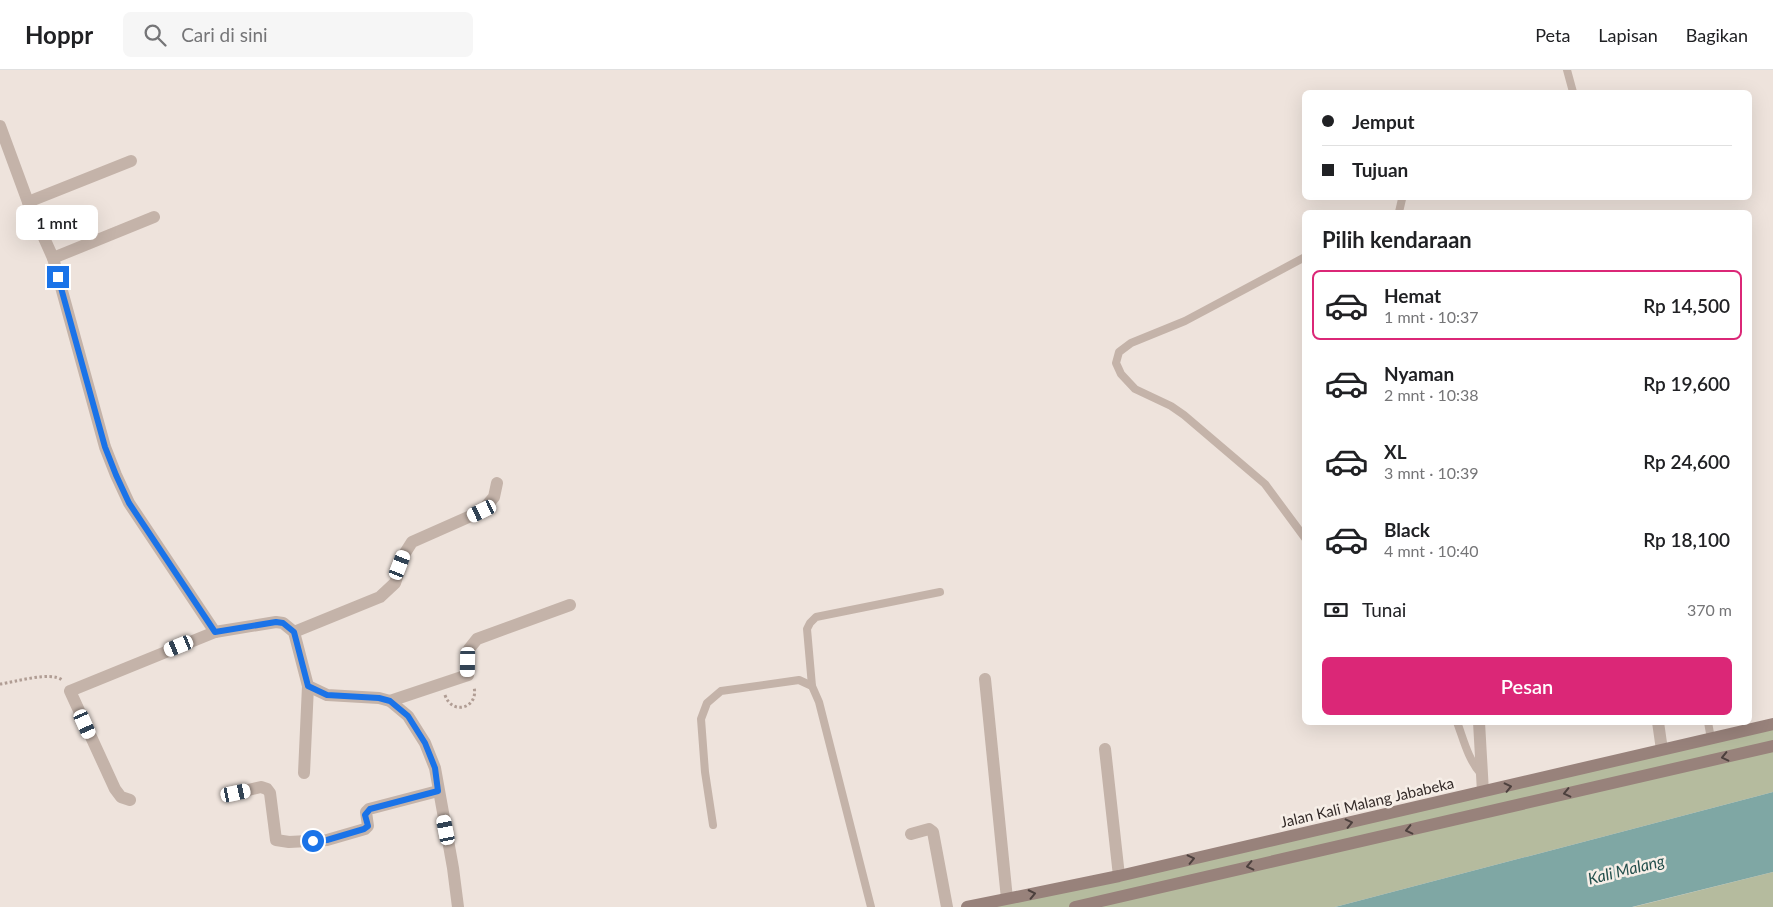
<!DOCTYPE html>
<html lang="id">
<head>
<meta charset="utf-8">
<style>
	body { margin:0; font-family:Lato,sans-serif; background:#f6f6f6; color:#202124; height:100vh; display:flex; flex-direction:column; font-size:19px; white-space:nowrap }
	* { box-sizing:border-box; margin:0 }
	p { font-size:16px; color:#757577 }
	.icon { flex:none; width:28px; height:28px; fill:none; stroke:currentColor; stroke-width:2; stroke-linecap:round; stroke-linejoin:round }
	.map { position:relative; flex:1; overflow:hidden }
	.side { position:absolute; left:1302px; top:140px; width:450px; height:515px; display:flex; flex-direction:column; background:#fff; border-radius:8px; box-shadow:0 5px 20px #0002 }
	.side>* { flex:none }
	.banner { position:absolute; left:1302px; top:20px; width:450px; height:110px; border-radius:8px; box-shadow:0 5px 20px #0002; display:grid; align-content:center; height:110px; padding:0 20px; background:#fff }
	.end { position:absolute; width:22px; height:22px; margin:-11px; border:6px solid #1a73e8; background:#fff; box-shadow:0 0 0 2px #fff }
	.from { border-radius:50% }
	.bubble { position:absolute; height:35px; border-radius:8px; background:#fff; box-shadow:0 5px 20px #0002; font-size:16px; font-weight:600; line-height:35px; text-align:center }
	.car { position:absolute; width:15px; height:30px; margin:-15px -8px; border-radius:6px; box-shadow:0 0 4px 1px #0007; background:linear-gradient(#fff 24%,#345 0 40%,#fff 0 76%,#345 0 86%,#fff 0) }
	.banner b { display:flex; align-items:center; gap:18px; height:48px; font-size:19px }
	.banner b+b { border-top:1px solid #e0e0e0 }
	.banner i { width:12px; height:12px; background:#202124 }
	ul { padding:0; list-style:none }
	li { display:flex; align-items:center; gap:15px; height:70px; margin:0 10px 8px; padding:0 10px; border:2px solid transparent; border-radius:8px }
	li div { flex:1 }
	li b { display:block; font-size:19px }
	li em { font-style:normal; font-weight:600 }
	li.active { border-color:#db2777 }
	li>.icon { width:45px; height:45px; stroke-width:1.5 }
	h2 { padding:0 20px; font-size:22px; line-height:60px }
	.pay { display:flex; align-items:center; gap:12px; height:55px; padding:0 20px; font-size:19px }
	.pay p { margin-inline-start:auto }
	.cta { display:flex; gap:10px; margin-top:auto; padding:10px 20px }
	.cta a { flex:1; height:58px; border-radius:8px; background:#db2777; color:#fff; font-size:20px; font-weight:600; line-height:58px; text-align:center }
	header { display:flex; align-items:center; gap:30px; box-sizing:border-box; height:70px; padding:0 25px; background:#fff; border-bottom:1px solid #e0e0e0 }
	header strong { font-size:24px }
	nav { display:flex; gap:28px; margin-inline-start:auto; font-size:18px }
	.search { width:350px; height:45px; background:#f6f6f6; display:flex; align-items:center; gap:12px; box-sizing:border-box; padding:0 18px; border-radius:8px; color:#757577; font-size:19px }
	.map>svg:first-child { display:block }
	.green { fill:#b5bb9e }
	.water { fill:#7fa7a4 }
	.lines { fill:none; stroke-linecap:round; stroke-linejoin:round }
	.path { stroke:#b09d94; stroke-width:3; stroke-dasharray:2.5 2.5; stroke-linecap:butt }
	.service { stroke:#c4b3a9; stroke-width:8 }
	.minor { stroke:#c4b3a9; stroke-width:12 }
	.secondary { stroke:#98827b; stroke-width:12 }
	.oneway { stroke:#4c403d }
	.route { stroke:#1a73e8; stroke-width:6 }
	.labels { text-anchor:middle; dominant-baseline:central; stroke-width:5; stroke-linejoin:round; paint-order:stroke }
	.street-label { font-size:15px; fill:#332a28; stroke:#f6eee7 }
	.water-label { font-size:16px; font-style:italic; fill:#234f4c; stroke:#f6eee7 }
</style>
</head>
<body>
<header>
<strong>Hoppr</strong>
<div class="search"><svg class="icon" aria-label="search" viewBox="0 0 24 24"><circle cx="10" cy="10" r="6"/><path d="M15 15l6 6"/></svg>Cari di sini</div>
<nav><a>Peta</a><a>Lapisan</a><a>Bagikan</a></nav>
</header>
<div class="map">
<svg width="1773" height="837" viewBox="0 0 1773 837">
	<rect width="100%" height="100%" fill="#eee3dc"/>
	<g class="green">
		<polygon points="1773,654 1773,722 1335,837 967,837"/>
		<polygon points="1773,802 1773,837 1633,837"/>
	</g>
	<polygon class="water" points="1773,722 1773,802 1632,837 1335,837"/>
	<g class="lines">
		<g class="path">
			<path d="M0 614C15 612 51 601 62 610"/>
			<path d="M445 625C452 646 479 638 474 617"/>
		</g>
		<g class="service">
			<polyline points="1567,0 1573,22"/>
			<polyline points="1399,142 1402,129"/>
			<polyline points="1305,187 1185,251 1131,273 1119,282 1116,293 1121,304 1135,319 1171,336 1184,345 1265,414 1305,468"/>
			<polyline points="812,616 807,559 810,553 816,547 940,522"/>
			<path d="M1457 652C1464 671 1468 689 1481 704"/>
			<polyline points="1708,652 1711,669"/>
			<polyline points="713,755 705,702 701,649 707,633 721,621 799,610 812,616 819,632 871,837"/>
		</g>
		<g class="minor">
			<polyline points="0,56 28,132 53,188 105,377 116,405 129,433 215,562 276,552 283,553 294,562 308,616 327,625 379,628 390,631 408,646 425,673 435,698 453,798 458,837"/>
			<polyline points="28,132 131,91"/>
			<polyline points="53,188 154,147"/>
			<polyline points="294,562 380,527 395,513 405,483 412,472 482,441 494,427 497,413"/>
			<polyline points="985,609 1007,829"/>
			<polyline points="390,631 468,605 469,579 477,569 570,535"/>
			<polyline points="1479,652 1483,722"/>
			<polyline points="1658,652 1662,680"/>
			<polyline points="1105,679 1119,806"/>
			<polyline points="304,703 308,616"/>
			<polyline points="236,723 261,717 267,719 270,723 276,770 289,772 327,770 365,759 368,756 366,742 369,739 438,721"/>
			<polyline points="130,730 121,727 115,719 70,621 215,562"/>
			<polyline points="911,764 929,759 933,762 947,837"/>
		</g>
		<g class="secondary">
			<polyline points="967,837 1119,806 1773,654"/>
			<polyline points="1075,837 1773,676"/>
		</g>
	</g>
	<defs><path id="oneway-chevron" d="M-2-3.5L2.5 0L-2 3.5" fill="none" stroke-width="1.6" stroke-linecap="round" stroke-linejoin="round" transform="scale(1.25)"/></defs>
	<g class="oneway">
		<use href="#oneway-chevron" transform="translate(1725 687) rotate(167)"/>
		<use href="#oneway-chevron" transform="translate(1508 717) rotate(-13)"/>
		<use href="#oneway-chevron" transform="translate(1567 723) rotate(167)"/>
		<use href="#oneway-chevron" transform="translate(1349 753) rotate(-13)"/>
		<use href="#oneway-chevron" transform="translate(1409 760) rotate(167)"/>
		<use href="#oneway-chevron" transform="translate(1191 789) rotate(-13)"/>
		<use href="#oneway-chevron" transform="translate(1250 796) rotate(167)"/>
		<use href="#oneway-chevron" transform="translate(1032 824) rotate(-12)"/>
	</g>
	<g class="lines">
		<polyline class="route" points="58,207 105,377 116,405 129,433 215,562 276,552 283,553 294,562 308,616 327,625 379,628 390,631 408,646 425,673 435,698 438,721 370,739 365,745 368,756 364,759 327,770 313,771"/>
	</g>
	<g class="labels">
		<g class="street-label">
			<text transform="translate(1367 732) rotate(-13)">Jalan Kali Malang Jababeka</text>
		</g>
		<g class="water-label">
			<text transform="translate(1626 799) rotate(-14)">Kali Malang</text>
		</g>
	</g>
</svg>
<i class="end from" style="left:313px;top:771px"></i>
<i class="end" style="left:58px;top:207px"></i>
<div class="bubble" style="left:16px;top:135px;width:82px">1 mnt</div>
<i class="car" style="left:482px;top:441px;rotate:244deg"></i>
<i class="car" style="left:400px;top:495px;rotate:21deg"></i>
<i class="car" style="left:179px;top:576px;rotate:248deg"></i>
<i class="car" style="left:468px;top:592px;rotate:181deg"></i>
<i class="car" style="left:85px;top:654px;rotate:156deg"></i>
<i class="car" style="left:236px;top:723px;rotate:78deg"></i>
<i class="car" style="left:446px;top:760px;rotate:349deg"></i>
<div class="banner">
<b><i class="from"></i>Jemput</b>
<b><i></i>Tujuan</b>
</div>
<section class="side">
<h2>Pilih kendaraan</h2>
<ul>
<li class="active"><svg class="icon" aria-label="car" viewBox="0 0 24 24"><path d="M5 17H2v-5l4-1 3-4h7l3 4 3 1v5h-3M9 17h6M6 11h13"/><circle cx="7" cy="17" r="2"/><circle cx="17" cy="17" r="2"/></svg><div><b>Hemat</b><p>1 mnt · 10:37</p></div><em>Rp 14,500</em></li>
<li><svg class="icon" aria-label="car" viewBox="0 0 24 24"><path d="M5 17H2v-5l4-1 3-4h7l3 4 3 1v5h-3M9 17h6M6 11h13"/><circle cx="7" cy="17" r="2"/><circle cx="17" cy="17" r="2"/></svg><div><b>Nyaman</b><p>2 mnt · 10:38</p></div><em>Rp 19,600</em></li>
<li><svg class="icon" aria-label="car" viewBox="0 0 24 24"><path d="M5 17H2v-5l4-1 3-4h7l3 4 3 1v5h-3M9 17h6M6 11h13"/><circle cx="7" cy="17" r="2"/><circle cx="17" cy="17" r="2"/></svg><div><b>XL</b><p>3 mnt · 10:39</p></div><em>Rp 24,600</em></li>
<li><svg class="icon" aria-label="car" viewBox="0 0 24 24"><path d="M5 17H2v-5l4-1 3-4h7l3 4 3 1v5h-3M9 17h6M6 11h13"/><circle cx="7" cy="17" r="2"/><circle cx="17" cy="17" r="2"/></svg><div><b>Black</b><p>4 mnt · 10:40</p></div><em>Rp 18,100</em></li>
</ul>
<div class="pay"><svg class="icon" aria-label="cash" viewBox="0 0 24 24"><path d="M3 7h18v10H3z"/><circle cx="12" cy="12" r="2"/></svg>Tunai<p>370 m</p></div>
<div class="cta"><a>Pesan</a></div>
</section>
</div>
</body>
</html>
